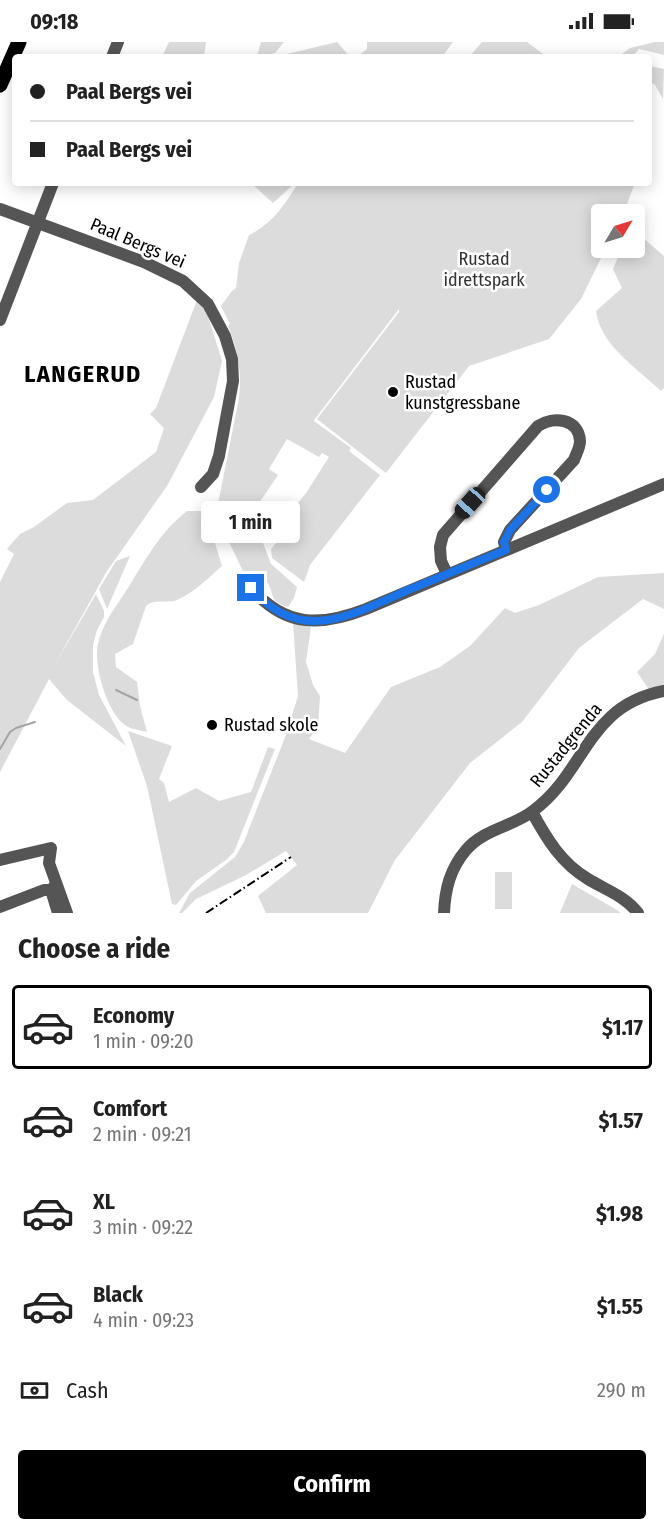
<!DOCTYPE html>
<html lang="en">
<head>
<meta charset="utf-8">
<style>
	body { margin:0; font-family:"Fira Sans Condensed",sans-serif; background:#f6f6f6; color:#222; height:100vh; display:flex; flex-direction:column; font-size:22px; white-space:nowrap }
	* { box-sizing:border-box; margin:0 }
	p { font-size:20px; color:#767676 }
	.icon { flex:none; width:33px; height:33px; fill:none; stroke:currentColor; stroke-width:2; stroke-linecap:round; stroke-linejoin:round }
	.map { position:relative; height:871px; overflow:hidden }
	.side { display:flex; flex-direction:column; background:#fff; flex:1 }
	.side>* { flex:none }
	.banner { position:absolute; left:12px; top:12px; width:640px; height:132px; border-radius:6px; box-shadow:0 3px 15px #0003; display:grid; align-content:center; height:132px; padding:0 18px; background:#fff }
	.needle { width:39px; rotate:52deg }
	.fabs { position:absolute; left:591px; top:162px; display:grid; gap:12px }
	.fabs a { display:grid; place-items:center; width:54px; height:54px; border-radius:6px; background:#fff; box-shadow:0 3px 15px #0003; font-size:30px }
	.end { position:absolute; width:27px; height:27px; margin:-14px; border:8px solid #1a73e8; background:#fff; box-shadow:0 0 0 3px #fff }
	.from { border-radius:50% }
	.bubble { position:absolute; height:42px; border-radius:6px; background:#fff; box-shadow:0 3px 15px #0003; font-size:20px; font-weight:700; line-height:42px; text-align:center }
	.car { position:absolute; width:18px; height:36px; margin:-18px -9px; border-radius:8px; box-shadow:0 0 4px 2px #0007; background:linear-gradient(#222 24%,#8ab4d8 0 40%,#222 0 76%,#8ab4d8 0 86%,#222 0) }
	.banner b { display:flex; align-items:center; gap:21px; height:57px; font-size:22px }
	.banner b+b { border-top:2px solid #e0e0e0 }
	.banner i { width:15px; height:15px; background:#222 }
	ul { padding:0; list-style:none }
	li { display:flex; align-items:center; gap:18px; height:84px; margin:0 12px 9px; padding:0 6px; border:3px solid transparent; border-radius:6px }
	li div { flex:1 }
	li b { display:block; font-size:22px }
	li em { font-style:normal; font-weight:700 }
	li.on { border-color:#000 }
	li>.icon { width:54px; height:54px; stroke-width:1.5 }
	h2 { padding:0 18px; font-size:27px; line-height:72px }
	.pay { display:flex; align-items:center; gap:15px; height:66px; padding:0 18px; font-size:22px }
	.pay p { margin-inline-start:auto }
	.cta { display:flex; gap:12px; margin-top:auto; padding:12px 18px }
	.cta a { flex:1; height:69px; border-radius:6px; background:#000; color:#fff; font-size:24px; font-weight:700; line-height:69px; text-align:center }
	.status { display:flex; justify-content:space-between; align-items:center; height:42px; padding:0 30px; background:#fff; direction:ltr }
	.status svg { height:16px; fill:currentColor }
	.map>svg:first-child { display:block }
	.green { fill:#dcdcdc }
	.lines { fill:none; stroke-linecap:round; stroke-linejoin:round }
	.stream { stroke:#a3a3a3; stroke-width:2 }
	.minor { stroke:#555; stroke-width:12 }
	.major { stroke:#000; stroke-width:15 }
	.rail { stroke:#000; stroke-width:2; stroke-dasharray:9 3 1.5 3; stroke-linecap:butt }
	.route { stroke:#1a73e8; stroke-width:8 }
	.poi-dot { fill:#000; stroke:#fff; stroke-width:2 }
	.labels { text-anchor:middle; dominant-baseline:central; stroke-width:5; stroke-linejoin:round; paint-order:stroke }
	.street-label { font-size:18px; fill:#000; stroke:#fff }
	.park-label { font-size:18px; fill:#333; stroke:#fff }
	.poi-label { font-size:18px; fill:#000; stroke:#fff; text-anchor:start }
	.district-label { font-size:24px; font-weight:bold; letter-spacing:1.5px; fill:#000; stroke:#fff }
</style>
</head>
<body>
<div class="status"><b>09:18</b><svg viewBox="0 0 49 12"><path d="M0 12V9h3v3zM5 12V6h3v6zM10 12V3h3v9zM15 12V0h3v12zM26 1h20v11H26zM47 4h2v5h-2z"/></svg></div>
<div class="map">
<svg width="664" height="871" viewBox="0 0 664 871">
	<rect width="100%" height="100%" fill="#fff"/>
	<g class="green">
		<polygon points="169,0 206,0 204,15 162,15"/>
		<polygon points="261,0 284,0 275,11 257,15"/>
		<polygon points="337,0 350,15 284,15 283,13"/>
		<polygon points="367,0 453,0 442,15 357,15 367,7"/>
		<polygon points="482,0 527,0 547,15 469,15"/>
		<polygon points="655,0 664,0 664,13 639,7 632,15 618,15 630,6"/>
		<polygon points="650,24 664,27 663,57 655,43 650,39"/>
		<polygon points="251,141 295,141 273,161"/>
		<path d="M298 141H635L623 172H602V206H606L581 257 549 297 469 324 386 431 317 377 399 270V267L315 377 314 379 351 406 349 409 380 433 310 523 304 540 272 516 271 507 295 479 289 472 306 451 329 415 322 411 319 415 287 397 269 427 278 433 257 464 263 501 271 522 297 545 294 556 288 565C267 558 276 553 267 540 265 536 260 533 257 530L243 529 226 494 218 462 239 356C242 330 238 308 228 284L230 282 221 264 231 250 236 246 239 221 249 193C272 182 285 163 298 141Z"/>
		<path d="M635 189 664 214V346L661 349C638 327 600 303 596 269L622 246 613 227 622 206H634Z"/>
		<polygon points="197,258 207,271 222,319 214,355 167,444 107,529 53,626 96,552 104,569 104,575 97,588 93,603 93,630 99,653 126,704 67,658 49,637 0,730 0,540 14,512 7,507 20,492 34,485 67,461 93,458 156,410 164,386 150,372 156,366"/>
		<path d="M208 466 211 488 222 524C208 536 195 550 177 558 167 562 155 556 146 564L133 602 115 612 116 625 137 640 140 664 147 690C140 688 130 687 125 683 107 671 93 622 98 602 102 582 115 566 126 549 145 519 159 491 187 469H203Z"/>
		<polygon points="130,514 107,567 99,547 116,519"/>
		<polygon points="664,531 664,567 643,557 579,606 522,680 470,721 395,818 368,871 266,871 258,854 297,823 286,809 246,833 196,857 182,871 179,871 190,851 235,815 244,800 252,779 284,698 298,654 293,581 311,585 306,620 313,643 320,654 318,685 309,697 345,711 391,645 440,625 470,604 505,566 515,571 539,563 598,535"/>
		<polygon points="664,592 664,644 652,652 637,630 655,612"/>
		<polygon points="128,689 172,704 159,737 164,741 169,760 196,746 219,759 251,750 268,705 275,707 234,810 226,818 196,839 176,863 172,862 147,744"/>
		<rect x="495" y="830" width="17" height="37"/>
		<polygon points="572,842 617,868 621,871 560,871"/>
	</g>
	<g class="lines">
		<g class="stream">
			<polyline points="116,648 137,658"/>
			<polyline points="0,707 10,690 16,686 35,680"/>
		</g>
		<g class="minor">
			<polyline points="112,15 118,0"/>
			<polyline points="0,167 144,220 183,239 208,262 225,294 232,317 233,339 219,414 213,432 201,445"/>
			<polyline points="0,278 53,141"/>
			<path d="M447 532 441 519 440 505 443 493 538 384C553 374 579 376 580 399 580 406 576 412 574 418L510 488 504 500 506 508"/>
			<path d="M251 546C285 585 320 585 366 567L664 442"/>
			<path d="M532 770C547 797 561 821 588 837 606 848 625 854 638 871"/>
			<polyline points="0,818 51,806 49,821 67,871"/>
			<polyline points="51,848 58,871"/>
			<polyline points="0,865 44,848 51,848 56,842"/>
			<path d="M444 871C445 847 450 827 466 808 484 787 512 785 533 769 587 729 586 664 664 649"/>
		</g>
		<polyline class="major" points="0,43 19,0"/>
		<polyline class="rail" points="206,871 291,815"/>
	</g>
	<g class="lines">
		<path class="route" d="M251 546C301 604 351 573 408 548 441 535 473 521 506 508L504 500 510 488 547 448"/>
	</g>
	<g class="poi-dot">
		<circle cx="393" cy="350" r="6"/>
		<circle cx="212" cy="683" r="6"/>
	</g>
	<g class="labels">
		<g class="street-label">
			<text transform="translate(138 201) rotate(23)">Paal Bergs vei</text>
			<text transform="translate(566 703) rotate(-51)">Rustadgrenda</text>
		</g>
		<g class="park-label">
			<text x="484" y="217">Rustad<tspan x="484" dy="21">idrettspark</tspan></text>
		</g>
		<g class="poi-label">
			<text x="405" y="340">Rustad<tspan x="405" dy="21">kunstgressbane</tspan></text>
			<text x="224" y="683">Rustad skole</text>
		</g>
		<g class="district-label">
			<text x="83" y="332">LANGERUD</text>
		</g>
	</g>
</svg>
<div class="fabs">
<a><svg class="needle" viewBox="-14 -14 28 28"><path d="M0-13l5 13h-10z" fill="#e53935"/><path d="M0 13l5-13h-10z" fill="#767676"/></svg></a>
</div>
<i class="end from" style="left:547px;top:448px"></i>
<i class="end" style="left:251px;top:546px"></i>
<div class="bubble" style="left:201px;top:459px;width:99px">1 min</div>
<i class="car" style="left:470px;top:461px;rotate:222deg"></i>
<div class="banner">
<b><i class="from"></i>Paal Bergs vei</b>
<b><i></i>Paal Bergs vei</b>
</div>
</div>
<section class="side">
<h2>Choose a ride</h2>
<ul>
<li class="on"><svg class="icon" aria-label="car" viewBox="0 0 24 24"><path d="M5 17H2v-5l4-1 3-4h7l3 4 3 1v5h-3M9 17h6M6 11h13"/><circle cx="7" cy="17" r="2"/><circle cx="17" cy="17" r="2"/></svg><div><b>Economy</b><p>1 min · 09:20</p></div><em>$1.17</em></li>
<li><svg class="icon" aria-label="car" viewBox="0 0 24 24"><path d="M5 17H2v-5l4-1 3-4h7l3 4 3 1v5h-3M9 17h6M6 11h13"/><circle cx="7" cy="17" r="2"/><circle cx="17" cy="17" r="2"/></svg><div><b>Comfort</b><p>2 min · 09:21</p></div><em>$1.57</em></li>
<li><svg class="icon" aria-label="car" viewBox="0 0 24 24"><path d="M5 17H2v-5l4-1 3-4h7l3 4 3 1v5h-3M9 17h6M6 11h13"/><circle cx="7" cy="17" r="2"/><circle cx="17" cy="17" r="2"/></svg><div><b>XL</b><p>3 min · 09:22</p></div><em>$1.98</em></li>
<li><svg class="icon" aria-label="car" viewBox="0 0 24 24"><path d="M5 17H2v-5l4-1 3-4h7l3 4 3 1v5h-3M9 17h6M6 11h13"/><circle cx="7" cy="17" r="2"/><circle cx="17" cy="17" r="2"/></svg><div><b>Black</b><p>4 min · 09:23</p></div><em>$1.55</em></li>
</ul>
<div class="pay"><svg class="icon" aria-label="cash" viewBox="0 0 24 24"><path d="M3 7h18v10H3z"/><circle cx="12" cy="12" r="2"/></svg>Cash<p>290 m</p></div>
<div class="cta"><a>Confirm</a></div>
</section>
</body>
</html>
